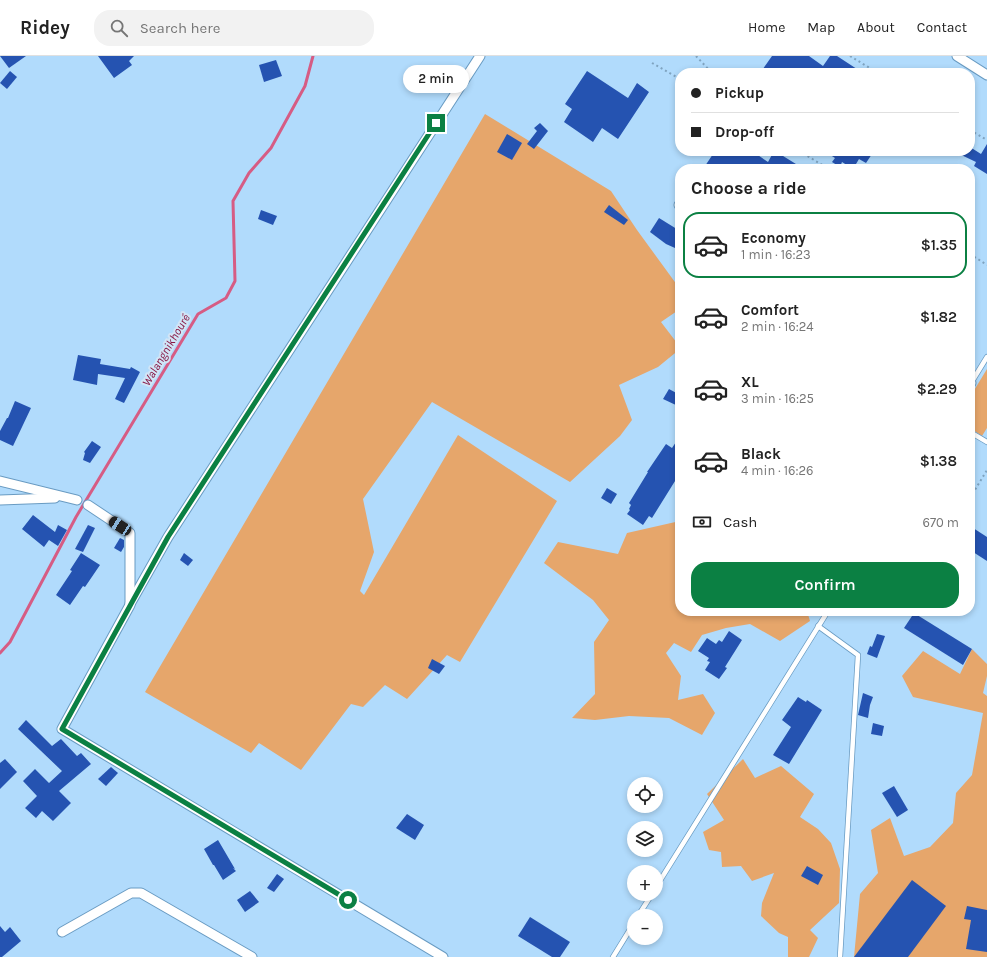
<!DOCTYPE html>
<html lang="en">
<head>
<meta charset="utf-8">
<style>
	body { margin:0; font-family:Karla,sans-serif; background:#f2f2f2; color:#222; height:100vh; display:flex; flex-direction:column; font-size:15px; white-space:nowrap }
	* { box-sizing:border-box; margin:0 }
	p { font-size:13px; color:#767676 }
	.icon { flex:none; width:22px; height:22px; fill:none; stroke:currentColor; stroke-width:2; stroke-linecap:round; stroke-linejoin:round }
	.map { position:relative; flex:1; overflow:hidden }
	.drawer { position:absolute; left:675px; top:108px; width:300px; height:452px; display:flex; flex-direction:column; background:#fff; border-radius:16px; box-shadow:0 2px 6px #0003 }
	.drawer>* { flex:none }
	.top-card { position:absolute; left:675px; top:12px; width:300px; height:88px; border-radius:16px; box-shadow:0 2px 6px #0003; display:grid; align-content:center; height:88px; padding:0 16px; background:#fff }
	.buttons { position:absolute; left:627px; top:721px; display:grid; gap:8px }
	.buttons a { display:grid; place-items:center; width:36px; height:36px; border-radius:50%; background:#fff; box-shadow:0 2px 6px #0003; font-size:20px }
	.end { position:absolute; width:18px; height:18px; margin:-9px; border:5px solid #0b8043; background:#fff; box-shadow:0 0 0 2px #fff }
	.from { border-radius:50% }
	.bubble { position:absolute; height:28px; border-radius:14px; background:#fff; box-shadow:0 2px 6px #0003; font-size:13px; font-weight:600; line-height:28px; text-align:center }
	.car { position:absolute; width:12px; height:24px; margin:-12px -6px; border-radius:5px; box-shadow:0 0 3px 1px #0007; background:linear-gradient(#222 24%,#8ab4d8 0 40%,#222 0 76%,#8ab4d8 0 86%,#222 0) }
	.top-card b { display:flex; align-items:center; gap:14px; height:38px; font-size:15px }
	.top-card b+b { border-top:1px solid #e0e0e0 }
	.top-card i { width:10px; height:10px; background:#222 }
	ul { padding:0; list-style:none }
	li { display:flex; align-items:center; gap:12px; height:66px; margin:0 8px 6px; padding:0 8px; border:2px solid transparent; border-radius:16px }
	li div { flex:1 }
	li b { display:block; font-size:15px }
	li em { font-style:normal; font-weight:600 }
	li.selected { border-color:#0b8043 }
	li>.icon { width:36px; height:36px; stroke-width:1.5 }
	h2 { padding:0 16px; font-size:18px; line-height:48px }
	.pay { display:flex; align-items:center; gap:10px; height:44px; padding:0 16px; font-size:15px }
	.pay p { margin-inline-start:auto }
	.primary-button { display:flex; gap:8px; margin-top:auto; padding:8px 16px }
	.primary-button a { flex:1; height:46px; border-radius:16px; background:#0b8043; color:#fff; font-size:16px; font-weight:600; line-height:46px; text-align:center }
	header { display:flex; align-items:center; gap:24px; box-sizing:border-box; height:56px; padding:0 20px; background:#fff; border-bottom:1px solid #e0e0e0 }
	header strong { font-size:19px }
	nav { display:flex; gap:22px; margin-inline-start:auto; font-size:14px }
	.search { width:280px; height:36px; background:#f2f2f2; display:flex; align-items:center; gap:10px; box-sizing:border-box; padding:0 14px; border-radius:16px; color:#767676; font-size:15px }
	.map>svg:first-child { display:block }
	.green { fill:#e6a66b }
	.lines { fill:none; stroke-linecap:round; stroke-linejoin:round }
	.stream { stroke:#d65c84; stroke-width:3 }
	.building { fill:#2553b1 }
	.service-casing { stroke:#699bc2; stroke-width:6 }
	.minor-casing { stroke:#699bc2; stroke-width:11 }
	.path { stroke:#7fa3bf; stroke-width:2; stroke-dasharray:2 3; stroke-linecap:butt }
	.service { stroke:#fff; stroke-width:4.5 }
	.minor { stroke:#fff; stroke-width:9 }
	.route { stroke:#0b8043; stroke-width:5 }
	.labels { text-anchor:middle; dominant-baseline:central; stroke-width:4; stroke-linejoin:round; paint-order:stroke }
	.water-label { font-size:12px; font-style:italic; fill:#891946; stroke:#d1e5f6 }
</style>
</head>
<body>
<header>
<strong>Ridey</strong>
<div class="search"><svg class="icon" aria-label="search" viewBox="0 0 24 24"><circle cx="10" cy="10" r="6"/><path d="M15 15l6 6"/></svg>Search here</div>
<nav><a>Home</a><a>Map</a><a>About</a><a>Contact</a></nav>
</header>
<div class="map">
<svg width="987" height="901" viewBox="0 0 987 901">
	<rect width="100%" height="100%" fill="#b1dbfc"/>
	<g class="green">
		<polygon points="485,58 611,135 637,174 680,233 680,253 661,266 680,291 680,293 658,311 619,329 632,364 620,380 570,426 432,346 363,443 374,496 360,535 364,539 458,379 557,445 460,606 447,599 407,643 385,629 363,651 351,648 301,714 259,687 251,697 145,636"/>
		<polygon points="987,313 987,372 982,380 970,372 970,341"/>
		<polygon points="680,465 680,555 807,555 810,565 780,585 750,568 726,572 702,579 691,596 674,587 666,597 681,620 678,644 703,638 715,657 702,679 669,662 629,660 595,664 572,662 595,638 594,586 609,564 593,544 544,507 558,486 618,498 627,477 671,467"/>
		<polygon points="972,593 987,608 987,620 983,637 987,640 987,901 854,901 860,838 878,817 871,774 890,762 904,800 930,791 953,767 956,737 972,719 983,657 913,641 902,620 923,595 960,618"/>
		<polygon points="743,703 755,722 781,710 814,738 800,761 818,773 831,787 840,813 839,847 810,874 818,882 809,901 788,901 788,881 779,877 761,860 762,847 774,817 752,825 741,810 722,811 721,796 709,794 703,776 724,764 707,738"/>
	</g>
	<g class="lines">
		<polyline class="stream" points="0,597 10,586 76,461 198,258 226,242 235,225 233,145 249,117 271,92 305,30 313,0"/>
	</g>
	<g class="building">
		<polygon points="0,0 26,0 9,12"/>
		<polygon points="98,0 134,0 129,5 132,9 114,22"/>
		<polygon points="772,0 809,0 823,10 830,0 837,0 863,17 809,17 801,12 798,17 760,17"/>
		<polygon points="276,4 282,20 264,26 259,9"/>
		<polygon points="10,15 17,21 7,33 0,27"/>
		<polygon points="587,15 628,42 637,27 649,36 618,83 602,72 593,86 564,66 572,53 565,48"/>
		<polygon points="540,67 548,75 534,93 527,88 537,75 534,72"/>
		<polygon points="507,78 522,87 512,104 497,96"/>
		<polygon points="987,88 987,118 974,110 976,106 953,95 970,95 970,91 981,98"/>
		<polygon points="715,95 752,95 768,106 774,95 775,95 804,113 747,113 743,110 741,113 703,113"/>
		<polygon points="824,95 874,95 866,107 859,103 853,113 842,106 840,111 832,106 835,102"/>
		<polygon points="609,149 628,164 624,169 604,156"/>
		<polygon points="261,154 277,160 273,169 258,163"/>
		<polygon points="659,162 680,175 680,182 675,192 666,188 650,176"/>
		<polygon points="78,299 101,303 100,308 130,313 131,311 140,316 124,347 115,343 125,322 98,318 97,329 73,324"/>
		<polygon points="669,333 680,339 680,346 678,350 663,343"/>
		<polygon points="15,345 31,352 13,390 0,384 0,375 7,362 8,362"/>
		<polygon points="680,380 680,417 652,462 649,460 643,469 627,458 630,454 629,453 631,449 629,447 648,416 647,416 666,388 672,392"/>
		<polygon points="92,385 101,391 90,407 83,404 85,397 84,396"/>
		<polygon points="607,432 617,438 611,448 601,442"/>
		<polygon points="33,459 55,476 58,469 67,474 58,490 49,484 44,491 22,473"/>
		<polygon points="88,469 95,472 83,496 75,493"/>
		<polygon points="970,470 987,481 987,505 970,494"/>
		<polygon points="120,482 124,484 124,491 121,496 114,492"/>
		<polygon points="81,497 100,509 85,531 83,530 70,549 56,539 72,515 70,514"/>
		<polygon points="184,497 193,504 188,510 180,504"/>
		<polygon points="914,557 972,593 963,609 904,572"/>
		<polygon points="729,575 742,584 725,611 727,612 719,623 705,614 710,606 707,605 709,602 698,595 707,582 716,588 719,584 722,586"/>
		<polygon points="877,578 885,580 877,602 867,598 870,590 872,591"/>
		<polygon points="432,603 445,610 439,618 428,612"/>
		<polygon points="863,637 873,641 870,649 868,662 858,659"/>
		<polygon points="798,641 806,646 807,644 822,654 789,708 773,699 791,671 782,664"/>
		<polygon points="26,664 52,690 61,683 77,700 81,697 91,708 59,735 71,747 53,765 42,755 36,762 25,752 37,740 23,725 35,713 49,727 62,715 18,673"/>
		<polygon points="873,667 884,670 882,680 871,678"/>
		<polygon points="5,703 17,716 0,733 0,707"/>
		<polygon points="111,711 118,717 106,730 98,723"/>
		<polygon points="894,730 908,754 897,761 882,737"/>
		<polygon points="407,758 424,769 415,784 396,772"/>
		<polygon points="218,784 235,813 233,812 236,815 223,824 214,809 213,809 204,793"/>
		<polygon points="807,810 823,819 818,829 801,820"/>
		<polygon points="277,818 284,823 274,836 267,832"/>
		<polygon points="912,824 946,850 908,901 854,901"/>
		<polygon points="250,835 259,846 245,856 237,844"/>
		<polygon points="967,850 987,854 987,896 966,893 971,864 964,863"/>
		<polygon points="530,861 570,886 560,901 552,901 518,880"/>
		<polygon points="0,870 5,876 10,871 21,885 2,901 0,901"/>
	</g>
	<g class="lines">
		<defs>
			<g id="service">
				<polyline points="971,327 987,301"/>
				<polyline points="970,376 987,386"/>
				<polyline points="818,570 858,599 840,901"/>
				<polyline points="656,831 828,555"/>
				<polyline points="638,860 652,838"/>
				<polyline points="613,901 634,867"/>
			</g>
			<g id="minor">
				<polyline points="957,0 987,19"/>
				<polyline points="679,149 680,149"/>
				<polyline points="970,327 971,327"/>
				<polyline points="0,425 77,444"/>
				<polyline points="0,444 55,442"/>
				<polyline points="88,449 130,477 130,549 62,673 443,901"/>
				<polyline points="130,548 168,481 480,0"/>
				<polyline points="62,876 131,837 141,837 252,901"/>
			</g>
		</defs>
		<use href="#service" class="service-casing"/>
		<use href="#minor" class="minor-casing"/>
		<g class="path">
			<polyline points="696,0 712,17"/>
			<polyline points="850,0 878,17"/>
			<polyline points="652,7 680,23"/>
			<polyline points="970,74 987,84"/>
			<polyline points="799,95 829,113"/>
			<polyline points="970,198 987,209"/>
			<polyline points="970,442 987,414"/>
		</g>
		<use href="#service" class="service"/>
		<use href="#minor" class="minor"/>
	</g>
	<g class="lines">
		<polyline class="route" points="348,844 62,673 168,481 436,67"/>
	</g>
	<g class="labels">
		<g class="water-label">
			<text transform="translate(166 294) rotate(-59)">Walangnikhouré</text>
		</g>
	</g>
</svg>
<div class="buttons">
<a><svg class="icon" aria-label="locate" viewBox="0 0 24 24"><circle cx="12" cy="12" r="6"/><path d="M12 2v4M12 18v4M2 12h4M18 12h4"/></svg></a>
<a><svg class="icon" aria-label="layers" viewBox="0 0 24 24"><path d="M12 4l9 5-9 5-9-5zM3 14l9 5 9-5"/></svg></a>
<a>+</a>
<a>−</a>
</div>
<i class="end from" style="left:348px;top:844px"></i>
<i class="end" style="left:436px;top:67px"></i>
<div class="bubble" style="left:403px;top:9px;width:66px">2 min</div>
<i class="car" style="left:120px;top:470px;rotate:303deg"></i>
<div class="top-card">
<b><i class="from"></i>Pickup</b>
<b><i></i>Drop-off</b>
</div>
<section class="drawer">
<h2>Choose a ride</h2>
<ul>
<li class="selected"><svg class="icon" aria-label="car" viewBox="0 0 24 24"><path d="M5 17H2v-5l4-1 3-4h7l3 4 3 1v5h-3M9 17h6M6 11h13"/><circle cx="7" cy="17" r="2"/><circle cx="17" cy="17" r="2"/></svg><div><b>Economy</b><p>1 min · 16:23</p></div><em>$1.35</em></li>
<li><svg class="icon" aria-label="car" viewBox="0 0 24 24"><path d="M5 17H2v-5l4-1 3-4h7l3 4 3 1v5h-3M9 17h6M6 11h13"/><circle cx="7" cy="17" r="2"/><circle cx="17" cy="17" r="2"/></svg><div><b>Comfort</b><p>2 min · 16:24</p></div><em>$1.82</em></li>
<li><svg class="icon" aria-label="car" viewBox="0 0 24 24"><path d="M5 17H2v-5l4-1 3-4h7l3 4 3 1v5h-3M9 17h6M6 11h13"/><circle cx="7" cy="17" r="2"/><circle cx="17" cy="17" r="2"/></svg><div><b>XL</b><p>3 min · 16:25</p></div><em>$2.29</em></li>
<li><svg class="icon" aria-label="car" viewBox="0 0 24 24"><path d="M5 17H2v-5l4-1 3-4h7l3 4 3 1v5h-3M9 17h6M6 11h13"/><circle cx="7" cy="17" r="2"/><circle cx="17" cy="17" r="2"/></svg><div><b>Black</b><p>4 min · 16:26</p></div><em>$1.38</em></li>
</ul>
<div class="pay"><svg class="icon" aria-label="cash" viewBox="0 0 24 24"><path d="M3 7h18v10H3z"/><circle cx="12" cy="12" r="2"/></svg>Cash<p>670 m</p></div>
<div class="primary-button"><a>Confirm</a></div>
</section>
</div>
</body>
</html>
